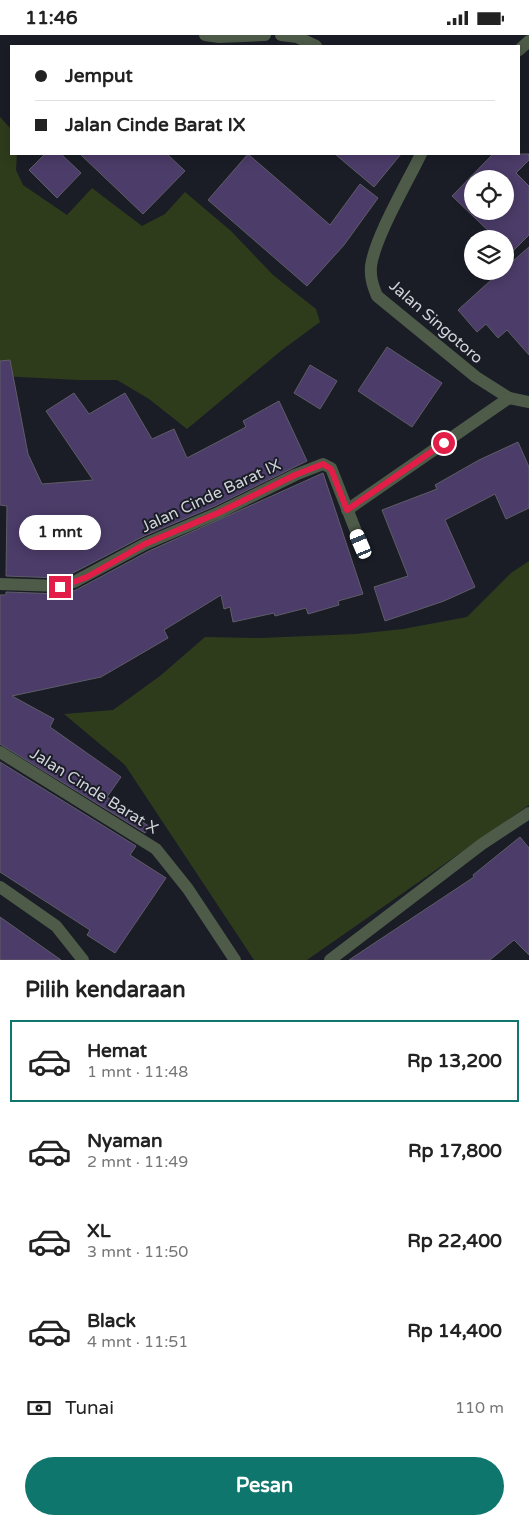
<!DOCTYPE html>
<html lang="id">
<head>
<meta charset="utf-8">
<style>
	body { margin:0; font-family:"Varela Round",sans-serif; background:#f6f6f6; color:#222; height:100vh; display:flex; flex-direction:column; font-size:19px; white-space:nowrap }
	* { box-sizing:border-box; margin:0 }
	p { font-size:16px; color:#767676 }
	.icon { flex:none; width:28px; height:28px; fill:none; stroke:currentColor; stroke-width:2; stroke-linecap:round; stroke-linejoin:round }
	.map { position:relative; height:925px; overflow:hidden }
	.side { display:flex; flex-direction:column; background:#fff; flex:1 }
	.side>* { flex:none }
	.hud { position:absolute; left:10px; top:10px; width:510px; height:110px; border-radius:0px; box-shadow:0 2px 12px #0003; display:grid; align-content:center; height:110px; padding:0 25px; background:#fff }
	.buttons { position:absolute; left:464px; top:135px; display:grid; gap:10px }
	.buttons a { display:grid; place-items:center; width:50px; height:50px; border-radius:50%; background:#fff; box-shadow:0 2px 12px #0003; font-size:25px }
	.end { position:absolute; width:22px; height:22px; margin:-11px; border:6px solid #e11d48; background:#fff; box-shadow:0 0 0 2px #fff }
	.from { border-radius:50% }
	.bubble { position:absolute; height:35px; border-radius:18px; background:#fff; box-shadow:0 2px 12px #0003; font-size:16px; font-weight:700; line-height:35px; text-align:center }
	.car { position:absolute; width:15px; height:30px; margin:-15px -8px; border-radius:6px; box-shadow:0 0 4px 1px #0007; background:linear-gradient(#fff 24%,#345 0 40%,#fff 0 76%,#345 0 86%,#fff 0) }
	.hud b { display:flex; align-items:center; gap:18px; height:48px; font-size:19px }
	.hud b+b { border-top:1px solid #e0e0e0 }
	.hud i { width:12px; height:12px; background:#222 }
	ul { padding:0; list-style:none }
	li { display:flex; align-items:center; gap:15px; height:82px; margin:0 10px 8px; padding:0 15px; border:2px solid transparent; border-radius:0px }
	li div { flex:1 }
	li b { display:block; font-size:19px }
	li em { font-style:normal; font-weight:700 }
	li.active { border-color:#0f766e }
	li>.icon { width:45px; height:45px; stroke-width:1.5 }
	h2 { padding:0 25px; font-size:22px; line-height:60px }
	.pay { display:flex; align-items:center; gap:12px; height:55px; padding:0 25px; font-size:19px }
	.pay p { margin-inline-start:auto }
	.button { display:flex; gap:10px; margin-top:auto; padding:10px 25px }
	.button a { flex:1; height:58px; border-radius:30px; background:#0f766e; color:#fff; font-size:20px; font-weight:700; line-height:58px; text-align:center }
	.status { display:flex; justify-content:space-between; align-items:center; height:35px; padding:0 25px; background:#fff; direction:ltr }
	.status svg { height:14px; fill:currentColor }
	.map>svg:first-child { display:block }
	.green { fill:#2e3c1c }
	.building { fill:#4b3c69; stroke:#5f5d67; fill-rule:evenodd }
	.lines { fill:none; stroke-linecap:round; stroke-linejoin:round }
	.street { stroke:#4e5b49; stroke-width:12 }
	.route { stroke:#e11d48; stroke-width:6 }
	.labels { text-anchor:middle; dominant-baseline:central; stroke-width:4; stroke-linejoin:round; paint-order:stroke }
	.street-label { font-size:16px; fill:#d0d3d8; stroke:#1a1d26 }
</style>
</head>
<body>
<div class="status"><b>11:46</b><svg viewBox="0 0 49 12"><path d="M0 12V9h3v3zM5 12V6h3v6zM10 12V3h3v9zM15 12V0h3v12zM26 1h20v11H26zM47 4h2v5h-2z"/></svg></div>
<div class="map">
<svg width="529" height="925" viewBox="0 0 529 925">
	<rect width="100%" height="100%" fill="#1a1d26"/>
	<g class="green">
		<polygon points="0,82 11,94 11,119 17,119 16,135 23,150 67,180 92,153 142,191 165,179 185,157 231,196 273,240 316,274 320,287 282,315 187,394 149,364 117,345 79,345 0,341"/>
		<polygon points="529,526 529,770 307,925 254,925 125,730 64,679 113,675 160,641 205,602 260,603 356,599 403,594 467,582 511,538"/>
	</g>
	<g class="building">
		<polygon points="45,119 61,119 81,138 57,163 29,135"/>
		<polygon points="80,119 167,119 185,136 143,179"/>
		<polygon points="248,119 330,190 360,149 378,163 344,210 307,251 208,165"/>
		<polygon points="335,119 401,119 374,152"/>
		<path d="M493 119H529V125L516 138 529 151V200L511 218 505 212V204H497L452 161ZM472 144H505V176H472Z"/>
		<polygon points="529,212 529,320 507,295 498,303 486,289 477,297 458,275 501,236 505,236 505,233"/>
		<polygon points="387,312 442,348 412,392 358,356"/>
		<polygon points="10,325 28,419 42,449 93,445 46,376 74,358 89,379 125,358 152,404 174,394 187,423 246,392 243,386 279,366 307,426 215,471 142,502 71,539 59,543 6,541 7,471 0,470 0,326"/>
		<polygon points="310,330 337,346 320,374 294,358"/>
		<polygon points="518,407 529,432 529,473 506,484 495,459 445,485 475,552 444,566 385,586 374,552 408,541 382,475 437,454 435,450 479,425"/>
		<polygon points="323,438 363,559 338,566 339,570 308,579 306,573 275,581 274,578 233,587 230,572 224,574 221,560 164,595 168,603 101,642 12,661 54,684 50,692 121,742 107,762 150,792 145,798 0,709 0,560 6,560 6,557 60,559 76,555 149,516"/>
		<polygon points="0,727 136,811 130,820 166,843 115,918 87,900 90,895 0,837"/>
		<polygon points="520,802 529,813 529,920 514,905 490,925 349,925 474,842 473,840"/>
		<polygon points="0,882 61,925 0,925"/>
	</g>
	<g class="lines">
		<g class="street">
			<polyline points="205,0 219,2 265,0"/>
			<polyline points="281,0 297,2 316,11"/>
			<polyline points="519,15 529,6"/>
			<path d="M421 119C407 148 375 202 371 231 370 243 373 251 377 261L476 342 509 363 529 367"/>
			<polyline points="347,475 509,363"/>
			<polyline points="0,549 60,551 74,547 145,509 218,478 295,440 323,429 331,433 361,509"/>
			<polyline points="0,717 156,814 188,854 235,925"/>
			<polyline points="0,852 56,891 83,925"/>
			<polyline points="330,925 482,809 529,778"/>
		</g>
	</g>
	<g class="lines">
		<polyline class="route" points="60,552 87,542 145,509 218,478 295,440 323,429 331,434 347,475 444,408"/>
	</g>
	<g class="labels">
		<g class="street-label">
			<text transform="translate(436 287) rotate(41)">Jalan Singotoro</text>
			<text transform="translate(211 461) rotate(-25)">Jalan Cinde Barat IX</text>
			<text transform="translate(94 756) rotate(32)">Jalan Cinde Barat X</text>
		</g>
	</g>
</svg>
<div class="buttons">
<a><svg class="icon" aria-label="locate" viewBox="0 0 24 24"><circle cx="12" cy="12" r="6"/><path d="M12 2v4M12 18v4M2 12h4M18 12h4"/></svg></a>
<a><svg class="icon" aria-label="layers" viewBox="0 0 24 24"><path d="M12 4l9 5-9 5-9-5zM3 14l9 5 9-5"/></svg></a>
</div>
<i class="end from" style="left:444px;top:408px"></i>
<i class="end" style="left:60px;top:552px"></i>
<div class="bubble" style="left:19px;top:480px;width:82px">1 mnt</div>
<i class="car" style="left:361px;top:509px;rotate:337deg"></i>
<div class="hud">
<b><i class="from"></i>Jemput</b>
<b><i></i>Jalan Cinde Barat IX</b>
</div>
</div>
<section class="side">
<h2>Pilih kendaraan</h2>
<ul>
<li class="active"><svg class="icon" aria-label="car" viewBox="0 0 24 24"><path d="M5 17H2v-5l4-1 3-4h7l3 4 3 1v5h-3M9 17h6M6 11h13"/><circle cx="7" cy="17" r="2"/><circle cx="17" cy="17" r="2"/></svg><div><b>Hemat</b><p>1 mnt · 11:48</p></div><em>Rp 13,200</em></li>
<li><svg class="icon" aria-label="car" viewBox="0 0 24 24"><path d="M5 17H2v-5l4-1 3-4h7l3 4 3 1v5h-3M9 17h6M6 11h13"/><circle cx="7" cy="17" r="2"/><circle cx="17" cy="17" r="2"/></svg><div><b>Nyaman</b><p>2 mnt · 11:49</p></div><em>Rp 17,800</em></li>
<li><svg class="icon" aria-label="car" viewBox="0 0 24 24"><path d="M5 17H2v-5l4-1 3-4h7l3 4 3 1v5h-3M9 17h6M6 11h13"/><circle cx="7" cy="17" r="2"/><circle cx="17" cy="17" r="2"/></svg><div><b>XL</b><p>3 mnt · 11:50</p></div><em>Rp 22,400</em></li>
<li><svg class="icon" aria-label="car" viewBox="0 0 24 24"><path d="M5 17H2v-5l4-1 3-4h7l3 4 3 1v5h-3M9 17h6M6 11h13"/><circle cx="7" cy="17" r="2"/><circle cx="17" cy="17" r="2"/></svg><div><b>Black</b><p>4 mnt · 11:51</p></div><em>Rp 14,400</em></li>
</ul>
<div class="pay"><svg class="icon" aria-label="cash" viewBox="0 0 24 24"><path d="M3 7h18v10H3z"/><circle cx="12" cy="12" r="2"/></svg>Tunai<p>110 m</p></div>
<div class="button"><a>Pesan</a></div>
</section>
</body>
</html>
